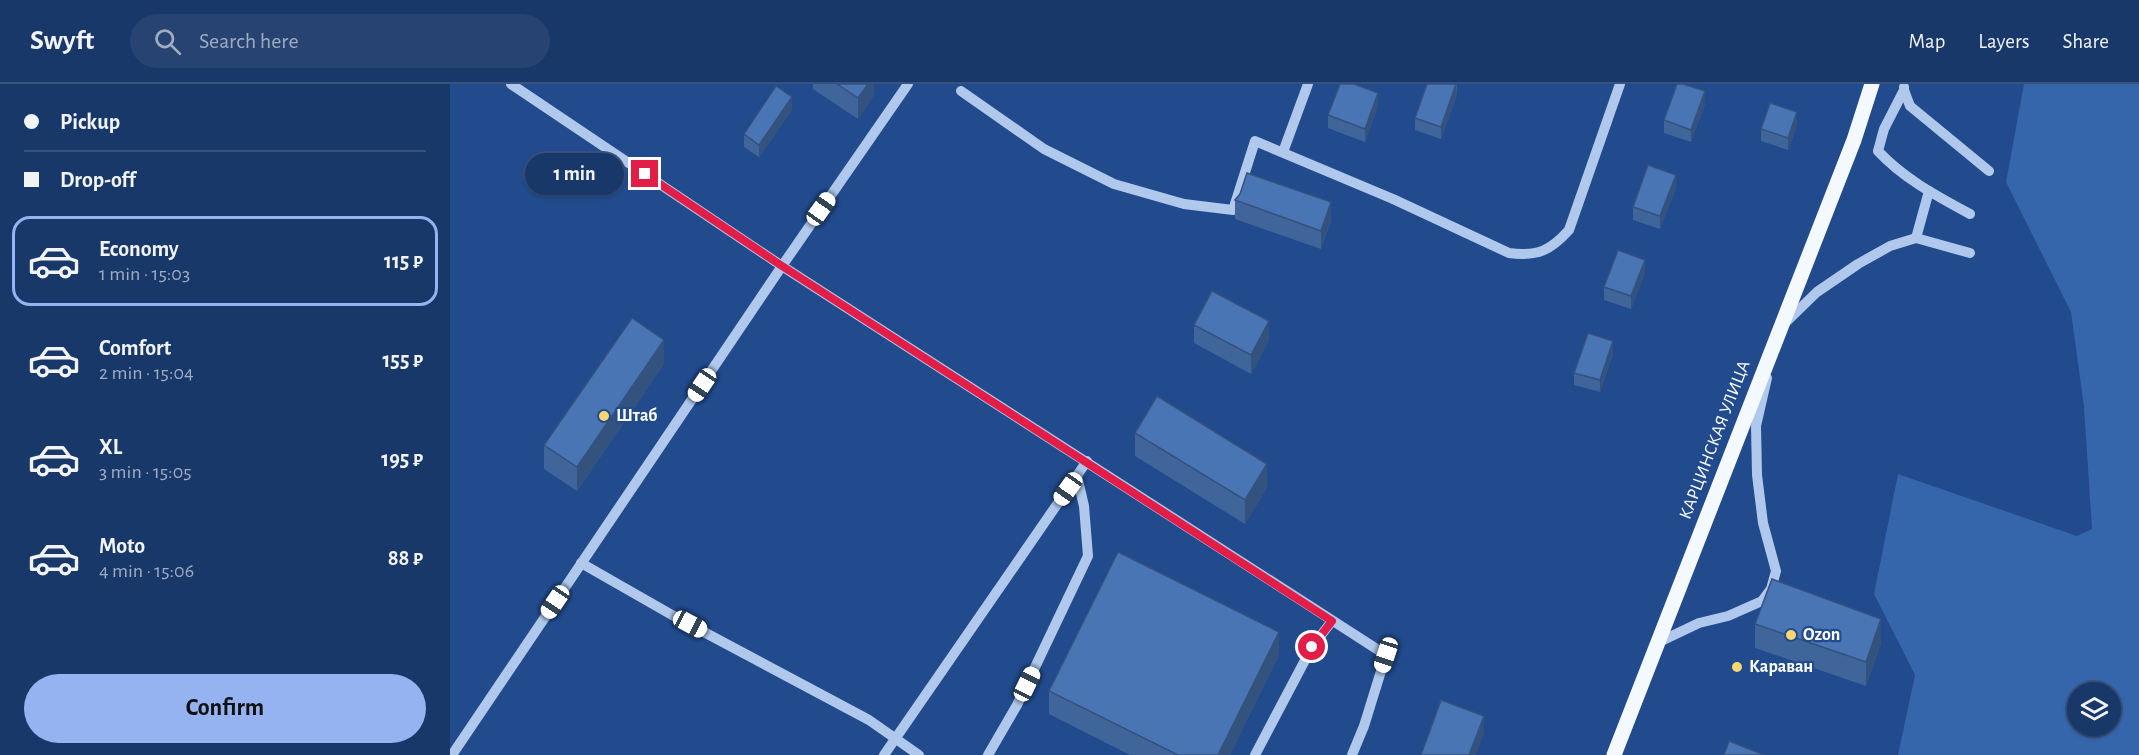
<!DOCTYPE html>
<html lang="en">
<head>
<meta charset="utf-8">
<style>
	body { margin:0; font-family:"Alegreya Sans",sans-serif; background:#264372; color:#f1f3f6; height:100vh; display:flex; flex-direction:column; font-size:22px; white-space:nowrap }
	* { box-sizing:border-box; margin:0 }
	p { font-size:20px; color:#9facc1 }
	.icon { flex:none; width:33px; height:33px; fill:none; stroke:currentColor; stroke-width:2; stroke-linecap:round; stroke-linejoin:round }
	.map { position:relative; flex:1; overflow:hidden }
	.drawer { display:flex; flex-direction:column; background:#19386a; width:450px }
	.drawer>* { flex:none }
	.hud { display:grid; align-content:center; height:132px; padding:0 24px; background:#19386a }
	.buttons { position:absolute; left:1617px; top:598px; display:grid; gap:12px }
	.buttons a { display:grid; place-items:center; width:54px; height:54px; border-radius:50%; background:#19386a; box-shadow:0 2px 4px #0004,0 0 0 2px #37527e; font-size:30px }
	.end { position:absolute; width:27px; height:27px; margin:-14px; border:8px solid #e11d48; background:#fff; box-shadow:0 0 0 3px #fff }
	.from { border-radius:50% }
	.bubble { position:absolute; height:42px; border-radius:21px; background:#19386a; box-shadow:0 2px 4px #0004,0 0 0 2px #37527e; font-size:20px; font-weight:600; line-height:42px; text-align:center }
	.car { position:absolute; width:18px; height:36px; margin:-18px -9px; border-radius:8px; box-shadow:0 0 4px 2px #0007; background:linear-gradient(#fff 24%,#345 0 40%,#fff 0 76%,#345 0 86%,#fff 0) }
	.hud b { display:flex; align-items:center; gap:21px; height:57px; font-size:22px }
	.hud b+b { border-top:2px solid #37527e }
	.hud i { width:15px; height:15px; background:#f1f3f6 }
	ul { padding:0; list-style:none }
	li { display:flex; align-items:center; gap:18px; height:90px; margin:0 12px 9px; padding:0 12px; border:3px solid transparent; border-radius:18px }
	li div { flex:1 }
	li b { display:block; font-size:22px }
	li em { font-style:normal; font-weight:600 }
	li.active { border-color:#95b2f1 }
	li>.icon { width:54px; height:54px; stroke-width:1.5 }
	.action { display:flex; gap:12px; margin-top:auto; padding:12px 24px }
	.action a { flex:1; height:69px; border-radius:36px; background:#95b2f1; color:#111; font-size:24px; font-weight:600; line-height:69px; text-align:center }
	header { display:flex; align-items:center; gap:36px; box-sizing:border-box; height:84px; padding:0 30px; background:#19386a; border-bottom:2px solid #37527e }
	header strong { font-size:28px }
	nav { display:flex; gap:33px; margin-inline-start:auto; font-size:21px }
	.search { width:420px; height:54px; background:#264372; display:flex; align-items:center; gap:15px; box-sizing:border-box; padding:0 21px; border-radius:33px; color:#9facc1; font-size:22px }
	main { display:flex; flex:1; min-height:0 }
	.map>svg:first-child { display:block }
	.green { fill:#3565aa; fill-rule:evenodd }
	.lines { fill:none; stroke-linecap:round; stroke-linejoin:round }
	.minor { stroke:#afc8ec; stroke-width:10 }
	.major { stroke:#f4f8ff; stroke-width:15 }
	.wall { fill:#40659b }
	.shaded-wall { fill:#34527e }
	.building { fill:#4a75b4; stroke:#34527e; stroke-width:1.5 }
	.route { stroke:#e11d48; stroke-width:8 }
	.poi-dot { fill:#f9d770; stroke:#214b8d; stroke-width:2 }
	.labels { text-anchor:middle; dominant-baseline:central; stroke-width:4.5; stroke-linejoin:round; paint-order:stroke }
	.poi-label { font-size:18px; font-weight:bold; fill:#fff; stroke:#214b8d; text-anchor:start }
	.street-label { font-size:18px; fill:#fff; stroke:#214b8d }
</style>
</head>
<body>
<header>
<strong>Swyft</strong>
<div class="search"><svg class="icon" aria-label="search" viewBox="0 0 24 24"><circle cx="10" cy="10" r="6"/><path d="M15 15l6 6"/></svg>Search here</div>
<nav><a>Map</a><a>Layers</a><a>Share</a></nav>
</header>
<main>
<section class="drawer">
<div class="hud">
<b><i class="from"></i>Pickup</b>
<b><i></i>Drop-off</b>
</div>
<ul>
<li class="active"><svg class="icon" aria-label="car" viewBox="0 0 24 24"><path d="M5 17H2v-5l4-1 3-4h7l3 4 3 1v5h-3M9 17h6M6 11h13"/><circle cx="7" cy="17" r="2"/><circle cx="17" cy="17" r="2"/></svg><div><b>Economy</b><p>1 min · 15:03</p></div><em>115 ₽</em></li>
<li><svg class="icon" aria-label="car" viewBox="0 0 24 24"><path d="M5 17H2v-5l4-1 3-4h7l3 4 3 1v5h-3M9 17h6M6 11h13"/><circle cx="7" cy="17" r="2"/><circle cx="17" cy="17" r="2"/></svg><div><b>Comfort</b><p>2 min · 15:04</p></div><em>155 ₽</em></li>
<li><svg class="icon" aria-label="car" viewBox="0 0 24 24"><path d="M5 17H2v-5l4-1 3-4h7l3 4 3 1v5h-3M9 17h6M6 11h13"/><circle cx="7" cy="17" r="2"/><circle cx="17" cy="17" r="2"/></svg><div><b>XL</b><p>3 min · 15:05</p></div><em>195 ₽</em></li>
<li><svg class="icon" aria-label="car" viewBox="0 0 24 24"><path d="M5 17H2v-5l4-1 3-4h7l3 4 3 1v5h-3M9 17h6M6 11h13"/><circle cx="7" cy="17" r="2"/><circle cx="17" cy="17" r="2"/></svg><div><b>Moto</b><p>4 min · 15:06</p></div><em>88 ₽</em></li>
</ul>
<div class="action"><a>Confirm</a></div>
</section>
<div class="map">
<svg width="1689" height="671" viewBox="0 0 1689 671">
	<rect width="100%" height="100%" fill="#214b8d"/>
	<path class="green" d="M1574 0H1689V671H1448L1465 591 1424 510 1448 390 1627 452 1642 445 1634 323 1621 228 1556 98ZM1628 609H1660V642H1628Z"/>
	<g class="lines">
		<g class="minor">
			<polyline points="61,0 332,182 936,571 914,642 902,671"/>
			<polyline points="1454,3 1454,6 1460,22 1539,87"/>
			<path d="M1454 6 1434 45 1428 67C1454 95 1487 112 1520 130"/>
			<path d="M511 7 594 65 664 100 734 120 783 126 805 57 943 115 1059 169C1088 173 1101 166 1119 146L1170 0"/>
			<polyline points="833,68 858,0"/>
			<polyline points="1466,154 1479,107"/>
			<polyline points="1334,240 1367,208 1408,180 1440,162 1466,154 1520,169"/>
			<polyline points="131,479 222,531 419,636 469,671"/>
			<polyline points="1207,559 1249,539 1278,532 1312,517 1321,505 1326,487 1313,439 1307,391 1306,342 1317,294"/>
			<polyline points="2,671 332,182 458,0"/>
			<polyline points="434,671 637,377"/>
			<polyline points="538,671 567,621 638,472 634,422 627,392"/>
			<polyline points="805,671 862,563 882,537"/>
		</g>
		<polyline class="major" points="1164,671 1404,56 1422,0"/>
	</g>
	<g class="wall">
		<polygon points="363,0 424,0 424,11 408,35 363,5"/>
		<polygon points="1007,0 1007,11 991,55 965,46 965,34"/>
		<polygon points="1255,20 1241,58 1214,49 1214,36"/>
		<polygon points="928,22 915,58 878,44 878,31"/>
		<polygon points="342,26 309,73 294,63 294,50"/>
		<polygon points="1347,41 1338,66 1311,57 1311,45"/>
		<polygon points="1226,104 1210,145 1183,136 1183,123"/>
		<polygon points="785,116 881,137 871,165 785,135"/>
		<polygon points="1195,189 1181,225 1154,216 1154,203"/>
		<polygon points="744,241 819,256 801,290 744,259"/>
		<polygon points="1163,270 1150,308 1124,301 1124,289"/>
		<polygon points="214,280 127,407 94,385 94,361"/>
		<polygon points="685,349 817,403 795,440 685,372"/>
		<polygon points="1305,540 1431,559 1416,602 1305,564"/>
		<polygon points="829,571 780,671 680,671 599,630 599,607"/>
	</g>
	<g class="shaded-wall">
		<polygon points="418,0 424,0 424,11 408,35 408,14"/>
		<polygon points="1006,0 1007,11 991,55 991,43"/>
		<polygon points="1255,7 1255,20 1241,58 1241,46"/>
		<polygon points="928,9 928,22 915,58 915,45"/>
		<polygon points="342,13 342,26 309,73 309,61"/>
		<polygon points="1347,28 1347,41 1338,66 1338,54"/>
		<polygon points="1226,91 1226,104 1210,145 1210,132"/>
		<polygon points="881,118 881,137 871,165 871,147"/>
		<polygon points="1195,176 1195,189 1181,225 1181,212"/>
		<polygon points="819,237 819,256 801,290 801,271"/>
		<polygon points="214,256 214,280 127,407 127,383"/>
		<polygon points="1163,257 1163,270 1150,308 1150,296"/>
		<polygon points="817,380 817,403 795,440 795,416"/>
		<polygon points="1431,535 1431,559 1416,602 1416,578"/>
		<polygon points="829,548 829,571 780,671 768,671"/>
		<polygon points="1034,632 1034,650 1026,671 1019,671"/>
	</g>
	<g class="building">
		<polygon points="387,0 418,0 408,14"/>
		<polygon points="890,0 904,0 928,9 915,45 878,31"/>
		<polygon points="977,0 1006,0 991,43 965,34"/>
		<polygon points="1227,0 1233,0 1255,7 1241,46 1214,36"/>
		<polygon points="326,2 342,13 309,61 294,50"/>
		<polygon points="1320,19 1347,28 1338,54 1311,45"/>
		<polygon points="1198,81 1226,91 1210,132 1183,123"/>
		<polygon points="797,89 881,118 871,147 785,116 790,110"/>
		<polygon points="1168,166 1195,176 1181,212 1154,203"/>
		<polygon points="762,207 819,237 801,271 744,241"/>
		<polygon points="182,234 214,256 127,383 94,361"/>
		<polygon points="1138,249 1163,257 1150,296 1124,289"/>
		<polygon points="707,312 817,380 795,416 685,349"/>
		<polygon points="668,468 829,548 768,671 728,671 599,607"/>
		<polygon points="1322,495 1431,535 1416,578 1305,540"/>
		<polygon points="991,616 1034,632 1019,671 971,671"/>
		<polygon points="1279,657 1314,671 1274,671"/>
	</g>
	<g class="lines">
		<polyline class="route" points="195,90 332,182 882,537 862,563"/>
	</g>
	<g class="poi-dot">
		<circle cx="154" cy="332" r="6"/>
		<circle cx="1341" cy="551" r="6"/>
		<circle cx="1287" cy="583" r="6"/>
	</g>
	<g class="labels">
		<g class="poi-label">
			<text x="166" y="332">Штаб</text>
			<text x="1353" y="551">Ozon</text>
			<text x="1299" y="583">Караван</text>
		</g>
		<g class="street-label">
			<text transform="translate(1265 356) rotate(-69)">КАРЦИНСКАЯ УЛИЦА</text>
		</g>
	</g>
</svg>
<div class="buttons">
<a><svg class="icon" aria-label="layers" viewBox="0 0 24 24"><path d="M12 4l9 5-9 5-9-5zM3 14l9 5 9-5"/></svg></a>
</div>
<i class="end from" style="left:862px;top:563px"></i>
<i class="end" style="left:195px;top:90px"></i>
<div class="bubble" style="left:75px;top:69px;width:99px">1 min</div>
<i class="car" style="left:371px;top:125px;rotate:35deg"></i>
<i class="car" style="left:252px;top:301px;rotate:214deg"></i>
<i class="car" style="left:618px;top:405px;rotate:215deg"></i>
<i class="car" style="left:105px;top:518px;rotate:214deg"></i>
<i class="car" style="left:240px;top:540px;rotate:118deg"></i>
<i class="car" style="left:936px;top:571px;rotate:198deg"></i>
<i class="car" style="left:577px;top:600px;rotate:26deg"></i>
</div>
</main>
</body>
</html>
